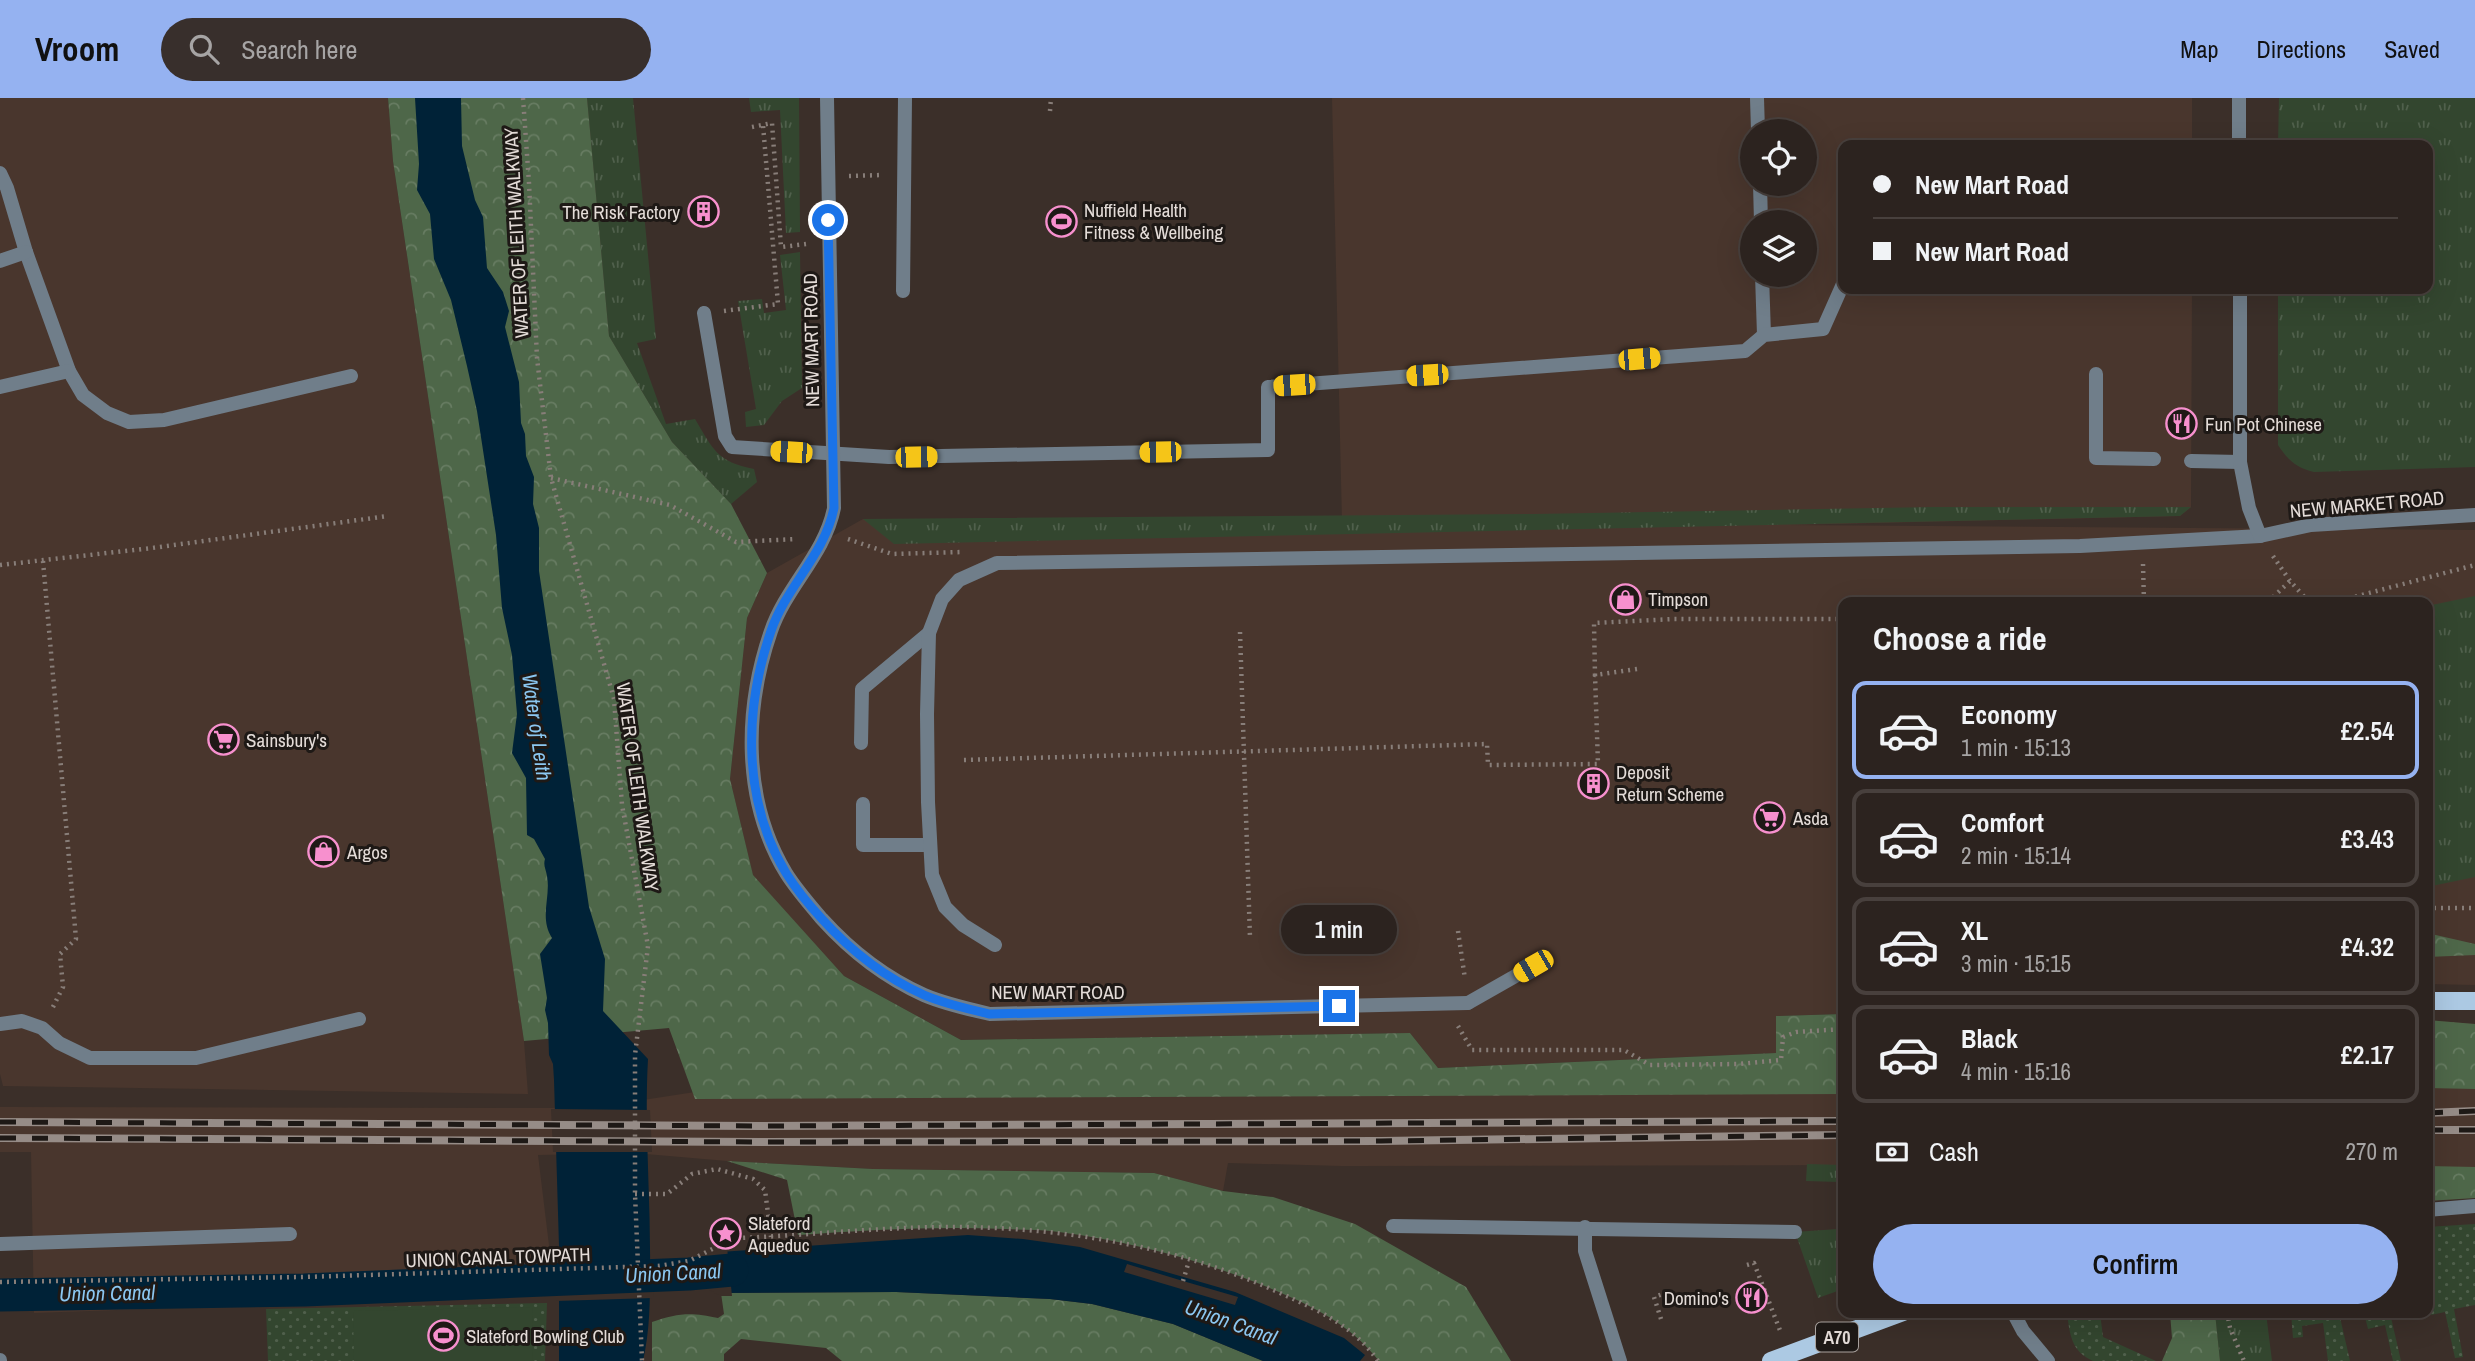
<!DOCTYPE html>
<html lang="en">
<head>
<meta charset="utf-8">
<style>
	body { margin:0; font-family:"Archivo Narrow",sans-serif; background:#382f2c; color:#f1f3f6; height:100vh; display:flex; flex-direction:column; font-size:26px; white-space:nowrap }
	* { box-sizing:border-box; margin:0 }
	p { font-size:23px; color:#a6a4a4 }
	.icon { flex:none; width:38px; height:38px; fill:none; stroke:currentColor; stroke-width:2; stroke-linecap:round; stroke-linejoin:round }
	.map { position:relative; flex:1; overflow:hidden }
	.panel { position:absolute; left:1838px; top:499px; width:595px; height:721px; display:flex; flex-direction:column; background:#2c231f; border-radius:14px; box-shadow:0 7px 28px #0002,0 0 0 2px #48403d }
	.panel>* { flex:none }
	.guide { position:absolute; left:1838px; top:42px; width:595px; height:154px; border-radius:14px; box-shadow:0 7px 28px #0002,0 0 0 2px #48403d; display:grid; align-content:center; height:154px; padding:0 35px; background:#2c231f }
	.tools { position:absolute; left:1740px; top:21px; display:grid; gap:14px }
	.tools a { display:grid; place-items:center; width:77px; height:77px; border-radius:50%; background:#2c231f; box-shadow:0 7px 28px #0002,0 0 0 2px #48403d; font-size:35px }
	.end { position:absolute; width:32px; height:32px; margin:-16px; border:9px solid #1a73e8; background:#fff; box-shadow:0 0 0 4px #fff }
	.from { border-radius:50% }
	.bubble { position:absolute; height:49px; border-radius:24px; background:#2c231f; box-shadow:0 7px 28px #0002,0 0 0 2px #48403d; font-size:23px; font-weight:600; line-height:49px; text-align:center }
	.car { position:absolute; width:21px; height:42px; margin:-21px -10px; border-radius:9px; box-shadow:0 0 5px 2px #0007; background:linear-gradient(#f5c518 24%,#345 0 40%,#f5c518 0 76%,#345 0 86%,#f5c518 0) }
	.guide b { display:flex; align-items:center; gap:24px; height:66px; font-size:26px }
	.guide b+b { border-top:2px solid #48403d }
	.guide i { width:18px; height:18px; background:#f1f3f6 }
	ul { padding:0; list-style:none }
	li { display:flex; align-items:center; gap:21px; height:98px; margin:0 14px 10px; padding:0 21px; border:4px solid #48403d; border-radius:14px }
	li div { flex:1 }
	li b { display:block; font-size:26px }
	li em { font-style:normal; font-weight:600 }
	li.on { border-color:#95b2f1 }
	li>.icon { width:63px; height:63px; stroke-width:1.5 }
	h2 { padding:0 35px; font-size:32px; line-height:84px }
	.pay { display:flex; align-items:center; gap:18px; height:77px; padding:0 35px; font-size:26px }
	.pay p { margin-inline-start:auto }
	.primary-button { display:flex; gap:14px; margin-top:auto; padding:14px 35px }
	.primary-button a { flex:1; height:80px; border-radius:42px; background:#95b2f1; color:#111; font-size:28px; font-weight:600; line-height:80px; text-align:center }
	header { display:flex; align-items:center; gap:42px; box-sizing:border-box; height:98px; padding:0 35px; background:#95b2f1; color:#111 }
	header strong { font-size:33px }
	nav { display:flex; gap:38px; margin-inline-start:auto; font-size:24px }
	.search { width:490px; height:63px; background:#382f2c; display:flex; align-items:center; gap:18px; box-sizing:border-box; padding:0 24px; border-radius:38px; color:#a6a4a4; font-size:26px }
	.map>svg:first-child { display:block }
	.built { fill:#49362d; fill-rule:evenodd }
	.grass { fill:url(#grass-tufts) }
	.forest { fill:url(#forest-crowns) }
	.park { fill:url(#park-dots) }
	.pitch { fill:#33462f }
	.water { fill:#002237 }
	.pier { fill:#3b2f29 }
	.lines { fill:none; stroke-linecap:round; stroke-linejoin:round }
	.canal { stroke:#002237; stroke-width:33 }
	.path { stroke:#887e79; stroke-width:4.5; stroke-dasharray:2 5; stroke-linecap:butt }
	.service { stroke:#707e8a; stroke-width:14 }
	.minor { stroke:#707e8a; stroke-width:14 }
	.primary { stroke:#acc9e3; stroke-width:18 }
	.rail-casing { stroke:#968c87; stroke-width:8 }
	.rail { stroke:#1e1916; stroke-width:5; stroke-dasharray:16; stroke-linecap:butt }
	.route { stroke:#1a73e8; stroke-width:9 }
	.labels { text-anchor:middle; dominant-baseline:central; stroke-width:6; stroke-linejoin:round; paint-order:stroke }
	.shield { fill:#1e1916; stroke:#a9a29e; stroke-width:2 }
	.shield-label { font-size:18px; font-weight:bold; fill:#e4dcd8 }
	.poi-label { font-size:19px; fill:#e4dcd8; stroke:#1e1916; text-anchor:start }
	.street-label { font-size:19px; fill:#e4dcd8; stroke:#1e1916 }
	.water-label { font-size:21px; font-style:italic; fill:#8bc7f1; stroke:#1e1916 }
</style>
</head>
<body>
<header>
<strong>Vroom</strong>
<div class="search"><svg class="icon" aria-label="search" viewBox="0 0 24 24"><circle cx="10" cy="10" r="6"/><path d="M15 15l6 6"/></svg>Search here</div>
<nav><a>Map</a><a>Directions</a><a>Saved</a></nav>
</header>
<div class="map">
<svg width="2475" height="1263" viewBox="0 0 2475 1263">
	<defs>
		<pattern id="grass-tufts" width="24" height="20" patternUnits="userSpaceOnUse" patternTransform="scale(1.75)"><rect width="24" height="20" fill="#33462f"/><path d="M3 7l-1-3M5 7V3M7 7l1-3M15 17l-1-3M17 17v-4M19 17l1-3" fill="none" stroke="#50604c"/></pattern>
		<pattern id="forest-crowns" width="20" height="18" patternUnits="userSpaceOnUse" patternTransform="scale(1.75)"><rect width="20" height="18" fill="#4e6749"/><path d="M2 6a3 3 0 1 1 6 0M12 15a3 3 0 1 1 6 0" fill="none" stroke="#677c62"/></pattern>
		<pattern id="park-dots" width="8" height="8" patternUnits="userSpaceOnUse" patternTransform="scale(1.75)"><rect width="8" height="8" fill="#33462f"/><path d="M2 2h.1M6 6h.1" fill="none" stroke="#50604c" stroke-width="1.8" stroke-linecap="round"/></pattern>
	</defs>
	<rect width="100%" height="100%" fill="#3b2f29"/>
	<g class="built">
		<polygon points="0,0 388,0 393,63 524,943 528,996 3,988 0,976"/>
		<path d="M1332 0H2192V47H1843V191H2192L2191 409 2180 418 1790 427 2475 432V887L2427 886V504H1843V916L1777 918V955L1438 970 1410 935 961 942 844 878 753 778 730 681 747 520 767 475 863 421 1342 424ZM1752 33H1804V86H1752ZM1752 124H1804V177H1752Z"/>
		<polygon points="2427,922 2475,926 2475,1100 2427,1103"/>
		<polygon points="747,986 1843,986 1843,1067 1342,1068 1228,1065 1223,1093 1154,1075 873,1071 727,1063 634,1055 538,1057 555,1196 34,1215 31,1054 0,1054 0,1009 551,1010 643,1002"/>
	</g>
	<g class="grass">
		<path d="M587 0H633L656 241 637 245 666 326 695 321C713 351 717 364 754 371L757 384 731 406 672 344 609 238Z"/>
		<polygon points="749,0 799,0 800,134 786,135 780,12 751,14"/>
		<path d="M2279 0H2475V369L2314 374C2296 370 2288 362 2278 347V191H2427V47H2278Z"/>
		<polygon points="800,154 802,290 782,303 764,327 746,329 745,314 756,311 738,203 762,201 764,215 786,212 780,157"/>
		<polygon points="1932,409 2191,409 2180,418 894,446 863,421 1533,416"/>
		<polygon points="2475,498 2475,779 2427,789 2427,508"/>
		<polygon points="1807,1066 1843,1067 1843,1191 1818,1200 1795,1134 1838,1131 1840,1084 1806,1083"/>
		<polygon points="2215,1215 2266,1215 2272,1263 2220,1263"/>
	</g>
	<g class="forest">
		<polygon points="388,0 587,0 609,238 672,344 731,406 767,475 747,520 730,681 753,777 844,878 961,942 1410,935 1438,970 1776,955 1776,918 1843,916 1843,996 695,1001 669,930 524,943 393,63"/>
		<polygon points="2427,835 2475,846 2475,857 2427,859"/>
		<polygon points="2427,922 2475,926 2475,991 2427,990"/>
		<path d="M727 1063 873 1071 1154 1075 1223 1093 1273 1099 1355 1126 1466 1189 1511 1263H1379C1348 1223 1306 1205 1260 1186 1197 1161 1127 1143 1059 1134 1041 1131 1023 1132 1006 1131 936 1128 867 1132 798 1137L787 1082Z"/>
		<polygon points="2427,1068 2475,1069 2475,1100 2427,1103"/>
		<path d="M896 1194 1050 1201 1092 1206 1173 1226 1263 1263H842L826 1250 741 1241 724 1256V1263H652V1224C678 1215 691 1214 718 1220L724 1216 721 1195Z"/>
		<polygon points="2170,1215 2215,1215 2220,1263 2162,1263 2172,1240"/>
	</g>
	<g class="park">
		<polygon points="2475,1126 2475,1207 2454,1211 2463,1259 2455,1260 2445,1214 2426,1218 2427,1129"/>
		<polygon points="547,1205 545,1263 268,1263 266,1211"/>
		<path d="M2067 1215H2100L2103 1239 2156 1263H2093C2071 1253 2070 1237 2067 1215Z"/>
		<polygon points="2291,1215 2339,1215 2350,1263 2328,1263 2323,1225 2302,1228 2303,1239 2293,1240"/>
		<polygon points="2364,1215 2390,1215 2401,1263 2393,1263 2385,1227 2368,1231"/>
	</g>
	<polygon class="pitch" points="532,1209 533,1263 354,1263 353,1213"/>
	<g class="water">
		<path d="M415 0H461L462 48 475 102 483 119 487 170 503 194 509 213 505 229 519 284 521 325 525 336 526 358 534 379 533 406 539 430V473L589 809 605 861 603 913 648 961C644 1031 651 1102 650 1172 650 1203 650 1232 643 1263H559V1148L554 982 553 966 549 957 548 925 545 912 547 900 540 856 552 840C539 820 551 799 547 778 546 771 543 768 545 761L534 741 527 737 526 680 512 655 517 616 512 557 502 510 496 437 477 313 467 268 451 202 434 161 430 116 417 92 419 66Z"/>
		<polygon points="968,1137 1023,1141 1080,1149 1235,1194 1344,1240 1365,1257 1360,1263 1263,1263 1173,1226 1092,1206 1050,1201 896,1194 721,1195 720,1154"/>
	</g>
	<g class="pier">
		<polygon points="551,1011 650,1012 652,1054 553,1054"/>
		<polygon points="727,1149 732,1198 720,1198 686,1178 686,1174 703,1158"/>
		<polygon points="654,1165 653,1200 556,1203 556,1167"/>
		<polygon points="1127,1166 1183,1183 1238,1199 1235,1207 1124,1174"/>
	</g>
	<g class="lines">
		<polyline class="canal" points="0,1197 304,1192 689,1176 732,1172"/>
		<g class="path">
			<polyline points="523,0 529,85 537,260 551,380 614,601 622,707 648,848 635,957 635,1096 642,1263"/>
			<polyline points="1050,13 1051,0"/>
			<polyline points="752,29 772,25 781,149 806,146"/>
			<polyline points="849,78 883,77"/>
			<polyline points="724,213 778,206 763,27"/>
			<polyline points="551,380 670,407 736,444 797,441"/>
			<polyline points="848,441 892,456 962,454"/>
			<polyline points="2273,458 2290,483 2309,504"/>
			<polyline points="43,463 76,841 60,856 63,889 52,911"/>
			<polyline points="2143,466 2144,504"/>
			<polyline points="0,467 152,450 388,418"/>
			<polyline points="2179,504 2194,501 2202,504"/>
			<polyline points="2268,504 2290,483"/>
			<polyline points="2335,504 2475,467"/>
			<polyline points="1240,534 1250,840"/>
			<polyline points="1637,571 1595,577 1594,525 1674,521 1843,521"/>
			<polyline points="964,662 1487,646 1488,667 1598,666 1595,577"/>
			<polyline points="2427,810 2475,810"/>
			<polyline points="1458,833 1465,881"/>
			<polyline points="1458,928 1472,952 1624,952 1650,967 1739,966 1781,962 1783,939 1796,934 1843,931"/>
			<polyline points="635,1096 667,1096 692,1076 717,1071 753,1081 765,1092 771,1139"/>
			<polyline points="1747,1167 1754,1165 1781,1235"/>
			<polyline points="1183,1183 1189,1163"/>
			<path d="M0 1184 303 1179 658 1168 689 1163 726 1144 739 1140C814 1137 890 1128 966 1129 1071 1131 1183 1150 1280 1195 1318 1212 1354 1228 1378 1263"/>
			<polyline points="2227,1214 2230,1230 2244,1263"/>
			<polyline points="1661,1221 1654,1199 1663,1196"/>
		</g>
		<g class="service">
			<polyline points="1757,0 1758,33"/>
			<polyline points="0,75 7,90 26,154 69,273 83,297 107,315 129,324 164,322 351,278"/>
			<polyline points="1760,86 1761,124"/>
			<polyline points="0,163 26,154"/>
			<polyline points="1762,177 1764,237"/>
			<polyline points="903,193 905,0"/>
			<polyline points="704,215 725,338 732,349 889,359 1268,352 1268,289 1745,253 1764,237 1823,231 1843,186"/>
			<polyline points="2096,276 2096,360 2154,361"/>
			<polyline points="0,289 69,273"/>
			<polyline points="2191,363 2240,364"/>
			<polyline points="861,645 862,591 929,535"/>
			<polyline points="863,706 863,747 930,747"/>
			<polyline points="995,847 963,827 945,809 932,777 928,704 927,616 929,535 942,501 959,482 997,465 2080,448 2260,438"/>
			<polyline points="1468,905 1533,868"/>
			<polyline points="0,926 22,923 42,930 59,945 90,960 196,960 359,921"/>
			<polyline points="2427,1112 2475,1108"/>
			<polyline points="1393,1128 1795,1134"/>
			<polyline points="1585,1129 1585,1153 1620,1263"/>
			<polyline points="0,1146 290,1136"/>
		</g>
		<g class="minor">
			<path d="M827 0 834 410C825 456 786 489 771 533 744 611 742 702 786 775 796 791 810 807 822 821 851 853 884 879 924 897 945 906 968 911 990 916L1468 905"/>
			<polyline points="2239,0 2239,47"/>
			<polyline points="2240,191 2240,364 2249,410 2260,438 2311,427 2475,417"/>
			<polyline points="2013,1214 2023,1233 2048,1263"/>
			<polyline points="0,1262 0,1263"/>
		</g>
		<g class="primary">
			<polyline points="2427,903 2475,903"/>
			<polyline points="1771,1263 1903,1214"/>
		</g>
		<defs>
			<g id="rail">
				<polyline points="2427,1015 2475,1013"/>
				<polyline points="0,1024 762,1028 1843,1023"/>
				<polyline points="2427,1032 2475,1032"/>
				<polyline points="0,1040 762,1044 1381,1043 1843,1037"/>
			</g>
		</defs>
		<use href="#rail" class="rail-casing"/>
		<use href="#rail" class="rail"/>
	</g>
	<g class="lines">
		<path class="route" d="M828 122 834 410C825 456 786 489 771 533 744 611 742 702 786 775 796 791 809 807 822 821 851 853 884 879 924 897 945 906 968 911 990 916L1339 908"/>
	</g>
	<defs>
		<symbol id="building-ring" viewBox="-11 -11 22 22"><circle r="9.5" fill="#1e1916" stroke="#f790ce" stroke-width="1.5"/><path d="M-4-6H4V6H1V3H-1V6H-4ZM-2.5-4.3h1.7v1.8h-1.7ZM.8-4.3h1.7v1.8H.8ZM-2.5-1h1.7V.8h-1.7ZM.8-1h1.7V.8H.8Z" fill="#f790ce"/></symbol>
		<symbol id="stadium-ring" viewBox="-11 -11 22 22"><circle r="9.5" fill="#1e1916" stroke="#f790ce" stroke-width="1.5"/><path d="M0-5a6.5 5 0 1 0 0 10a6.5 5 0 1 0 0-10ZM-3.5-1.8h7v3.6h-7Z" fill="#f790ce"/></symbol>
		<symbol id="restaurant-ring" viewBox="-11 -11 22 22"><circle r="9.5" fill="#1e1916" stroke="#f790ce" stroke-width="1.5"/><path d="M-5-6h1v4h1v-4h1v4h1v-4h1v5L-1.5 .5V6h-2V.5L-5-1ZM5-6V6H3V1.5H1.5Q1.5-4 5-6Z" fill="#f790ce"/></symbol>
		<symbol id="shop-ring" viewBox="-11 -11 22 22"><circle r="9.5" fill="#1e1916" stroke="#f790ce" stroke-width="1.5"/><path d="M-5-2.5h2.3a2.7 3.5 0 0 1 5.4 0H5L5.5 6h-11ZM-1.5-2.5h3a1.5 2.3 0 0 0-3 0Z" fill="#f790ce"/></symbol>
		<symbol id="supermarket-ring" viewBox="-11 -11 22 22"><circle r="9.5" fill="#1e1916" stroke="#f790ce" stroke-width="1.5"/><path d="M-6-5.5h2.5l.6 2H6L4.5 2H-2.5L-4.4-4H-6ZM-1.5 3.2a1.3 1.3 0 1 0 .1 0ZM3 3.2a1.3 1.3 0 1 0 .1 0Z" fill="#f790ce"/></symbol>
		<symbol id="sight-ring" viewBox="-11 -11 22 22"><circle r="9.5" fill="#1e1916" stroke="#f790ce" stroke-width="1.5"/><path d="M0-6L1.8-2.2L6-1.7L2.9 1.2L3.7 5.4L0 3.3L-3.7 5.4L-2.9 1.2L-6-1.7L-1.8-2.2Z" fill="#f790ce"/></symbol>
	</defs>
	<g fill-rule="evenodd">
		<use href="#building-ring" x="686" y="96" width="35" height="35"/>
		<use href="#stadium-ring" x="1044" y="106" width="35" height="35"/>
		<use href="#restaurant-ring" x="2164" y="308" width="35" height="35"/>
		<use href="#shop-ring" x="1608" y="484" width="35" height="35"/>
		<use href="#supermarket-ring" x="206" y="624" width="35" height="35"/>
		<use href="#building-ring" x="1576" y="668" width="35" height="35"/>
		<use href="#supermarket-ring" x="1752" y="702" width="35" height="35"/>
		<use href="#shop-ring" x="306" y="736" width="35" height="35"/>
		<use href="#sight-ring" x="708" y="1118" width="35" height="35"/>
		<use href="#restaurant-ring" x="1734" y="1182" width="35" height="35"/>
		<use href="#stadium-ring" x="426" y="1220" width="35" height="35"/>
	</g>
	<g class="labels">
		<rect class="shield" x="1816" y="1224.5" width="42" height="29" rx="5"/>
		<g class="shield-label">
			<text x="1837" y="1239">A70</text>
		</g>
		<g class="poi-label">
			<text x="1084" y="112">Nuffield Health<tspan x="1084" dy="22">Fitness &amp; Wellbeing</tspan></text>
			<text x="680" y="114" text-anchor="end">The Risk Factory</text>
			<text x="2205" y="326">Fun Pot Chinese</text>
			<text x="1648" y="501">Timpson</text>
			<text x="246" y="642">Sainsbury's</text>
			<text x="1616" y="674">Deposit<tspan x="1616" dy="22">Return Scheme</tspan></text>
			<text x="1793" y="720">Asda</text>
			<text x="347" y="754">Argos</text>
			<text x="748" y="1125">Slateford<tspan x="748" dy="22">Aqueduc</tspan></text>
			<text x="1729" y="1200" text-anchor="end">Domino's</text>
			<text x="466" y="1238">Slateford Bowling Club</text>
		</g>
		<g class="street-label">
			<text transform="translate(516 135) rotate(-93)">WATER OF LEITH WALKWAY</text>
			<text transform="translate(811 242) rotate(-91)">NEW MART ROAD</text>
			<text transform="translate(2367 406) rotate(-5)">NEW MARKET ROAD</text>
			<text transform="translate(638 689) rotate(82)">WATER OF LEITH WALKWAY</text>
			<text x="1058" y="894">NEW MART ROAD</text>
			<text transform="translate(498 1159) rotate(-2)">UNION CANAL TOWPATH</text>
		</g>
		<g class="water-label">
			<text transform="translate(537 629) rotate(82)">Water of Leith</text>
			<text transform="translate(673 1175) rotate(-3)">Union Canal</text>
			<text transform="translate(107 1195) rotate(-1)">Union Canal</text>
			<text transform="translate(1231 1224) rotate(20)">Union Canal</text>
		</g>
	</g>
</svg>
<div class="tools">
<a><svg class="icon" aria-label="locate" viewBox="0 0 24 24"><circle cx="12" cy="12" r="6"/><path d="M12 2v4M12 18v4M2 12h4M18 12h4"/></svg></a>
<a><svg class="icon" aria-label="layers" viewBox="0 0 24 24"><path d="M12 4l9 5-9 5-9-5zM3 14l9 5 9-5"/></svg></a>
</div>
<i class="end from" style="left:828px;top:122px"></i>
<i class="end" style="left:1339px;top:908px"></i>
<div class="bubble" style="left:1281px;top:807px;width:116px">1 min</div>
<i class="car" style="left:1639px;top:261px;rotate:85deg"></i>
<i class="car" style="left:1427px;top:277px;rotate:266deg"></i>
<i class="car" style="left:1294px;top:287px;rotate:266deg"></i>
<i class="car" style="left:791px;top:354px;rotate:274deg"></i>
<i class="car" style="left:1160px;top:354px;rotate:269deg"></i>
<i class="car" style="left:916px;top:359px;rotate:89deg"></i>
<i class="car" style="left:1533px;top:868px;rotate:240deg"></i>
<div class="guide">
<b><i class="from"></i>New Mart Road</b>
<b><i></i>New Mart Road</b>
</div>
<section class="panel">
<h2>Choose a ride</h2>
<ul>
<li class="on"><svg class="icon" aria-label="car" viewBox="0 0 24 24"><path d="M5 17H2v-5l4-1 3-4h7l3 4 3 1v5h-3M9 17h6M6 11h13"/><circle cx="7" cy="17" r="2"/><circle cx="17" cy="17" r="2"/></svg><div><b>Economy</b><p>1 min · 15:13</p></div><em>£2.54</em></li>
<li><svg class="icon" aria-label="car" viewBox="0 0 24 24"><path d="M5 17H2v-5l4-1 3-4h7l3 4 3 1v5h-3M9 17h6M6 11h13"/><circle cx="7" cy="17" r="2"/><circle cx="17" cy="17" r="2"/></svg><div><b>Comfort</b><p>2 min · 15:14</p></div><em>£3.43</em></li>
<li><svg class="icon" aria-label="car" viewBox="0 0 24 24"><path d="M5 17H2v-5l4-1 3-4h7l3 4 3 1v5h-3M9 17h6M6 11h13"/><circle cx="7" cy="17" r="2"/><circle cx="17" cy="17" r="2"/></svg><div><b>XL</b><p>3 min · 15:15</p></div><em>£4.32</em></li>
<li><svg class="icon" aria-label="car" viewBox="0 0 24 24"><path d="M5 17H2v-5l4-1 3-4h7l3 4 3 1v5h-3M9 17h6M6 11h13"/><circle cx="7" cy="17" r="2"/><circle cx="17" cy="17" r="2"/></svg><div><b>Black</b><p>4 min · 15:16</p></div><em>£2.17</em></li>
</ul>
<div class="pay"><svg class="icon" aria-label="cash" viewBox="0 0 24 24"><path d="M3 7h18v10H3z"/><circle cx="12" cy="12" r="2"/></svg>Cash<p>270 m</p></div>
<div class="primary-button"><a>Confirm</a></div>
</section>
</div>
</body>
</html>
